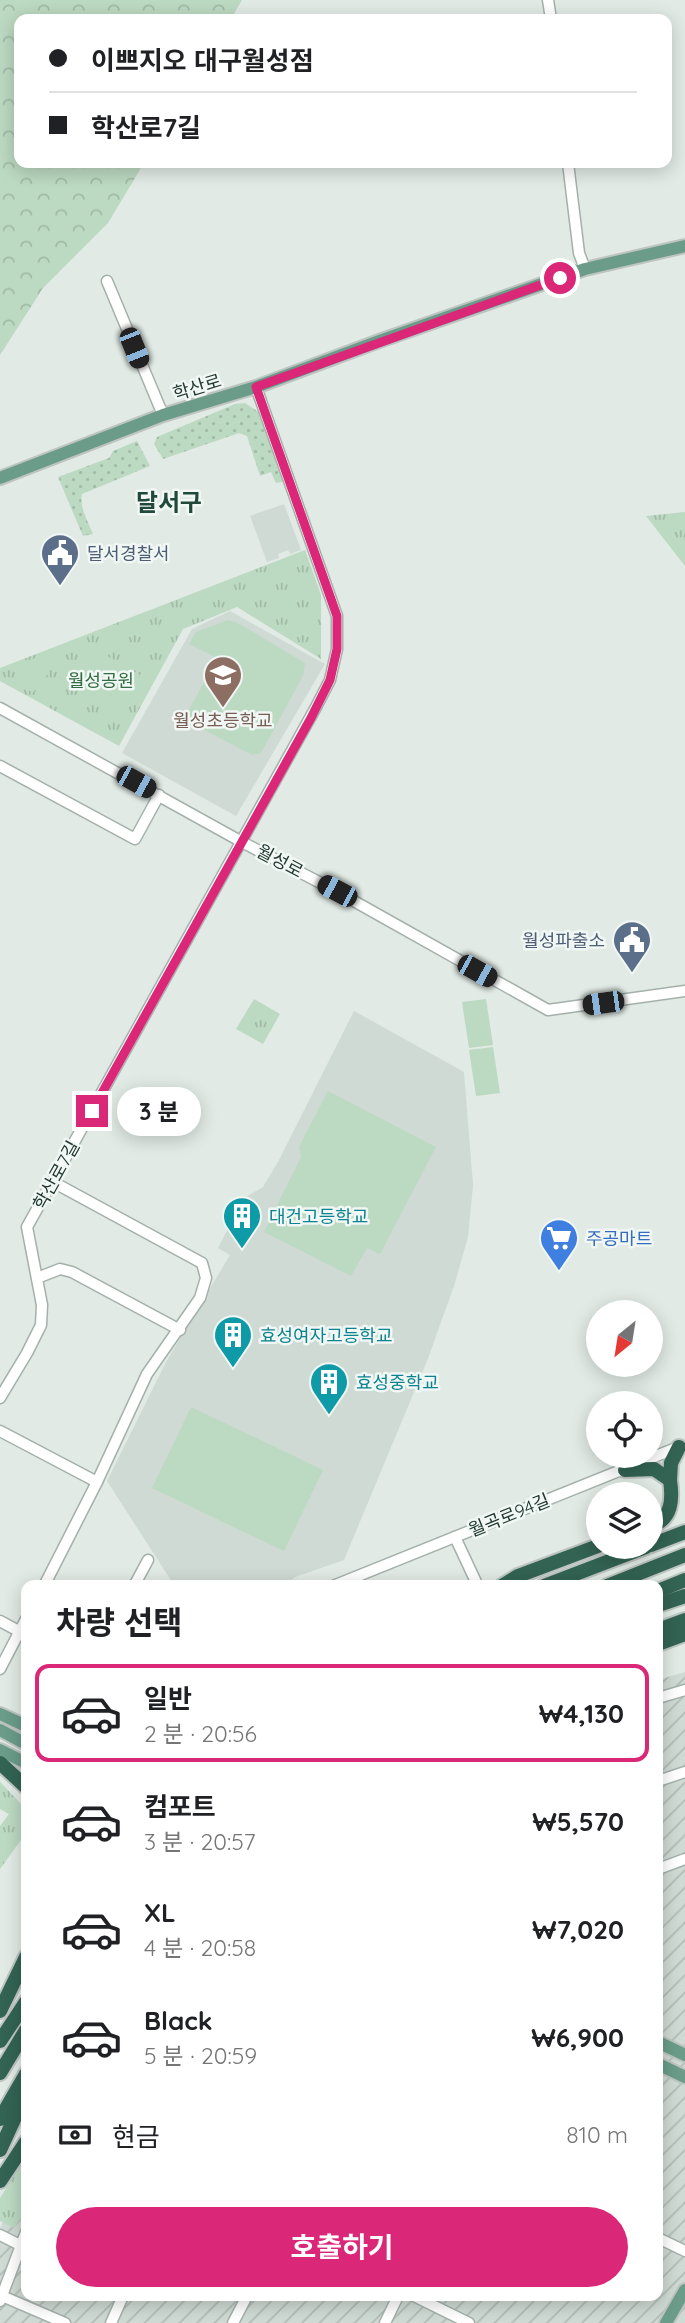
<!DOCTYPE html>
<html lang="ko">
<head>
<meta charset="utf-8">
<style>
	body { margin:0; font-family:Quicksand,"Noto Sans KR",sans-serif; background:#f2f2f2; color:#202124; height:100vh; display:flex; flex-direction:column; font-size:26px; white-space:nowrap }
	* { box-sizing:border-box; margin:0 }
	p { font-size:23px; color:#757577 }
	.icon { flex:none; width:38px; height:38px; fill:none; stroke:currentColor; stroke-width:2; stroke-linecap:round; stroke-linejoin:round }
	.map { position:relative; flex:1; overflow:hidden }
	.details { position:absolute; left:21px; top:1580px; width:642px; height:721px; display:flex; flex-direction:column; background:#fff; border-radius:14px; box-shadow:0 4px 18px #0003 }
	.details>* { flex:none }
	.banner { position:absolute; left:14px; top:14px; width:658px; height:154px; border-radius:14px; box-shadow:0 4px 18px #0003; display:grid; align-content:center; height:154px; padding:0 35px; background:#fff }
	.needle { width:46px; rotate:210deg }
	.fabs { position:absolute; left:586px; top:1300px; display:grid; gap:14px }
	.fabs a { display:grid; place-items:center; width:77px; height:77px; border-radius:50%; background:#fff; box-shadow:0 4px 18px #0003; font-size:35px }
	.end { position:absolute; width:32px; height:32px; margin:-16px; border:9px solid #db2777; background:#fff; box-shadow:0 0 0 4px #fff }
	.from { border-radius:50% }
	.bubble { position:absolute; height:49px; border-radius:24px; background:#fff; box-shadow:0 4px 18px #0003; font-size:23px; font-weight:700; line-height:49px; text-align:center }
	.car { position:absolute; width:21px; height:42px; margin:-21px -10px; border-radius:9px; box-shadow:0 0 5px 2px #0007; background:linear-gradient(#222 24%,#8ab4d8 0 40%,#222 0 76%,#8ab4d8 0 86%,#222 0) }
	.banner b { display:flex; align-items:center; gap:24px; height:66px; font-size:26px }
	.banner b+b { border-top:2px solid #e0e0e0 }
	.banner i { width:18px; height:18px; background:#202124 }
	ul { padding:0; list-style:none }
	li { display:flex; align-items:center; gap:21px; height:98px; margin:0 14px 10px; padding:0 21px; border:4px solid transparent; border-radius:14px }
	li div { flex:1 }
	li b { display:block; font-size:26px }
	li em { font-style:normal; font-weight:700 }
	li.active { border-color:#db2777 }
	li>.icon { width:63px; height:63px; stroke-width:1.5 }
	h2 { padding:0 35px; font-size:32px; line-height:84px }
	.pay { display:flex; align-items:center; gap:18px; height:77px; padding:0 35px; font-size:26px }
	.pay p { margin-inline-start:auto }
	.button { display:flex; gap:14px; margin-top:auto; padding:14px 35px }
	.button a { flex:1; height:80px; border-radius:42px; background:#db2777; color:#fff; font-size:28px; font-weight:700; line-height:80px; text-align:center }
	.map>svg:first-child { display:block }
	.built { fill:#cfdad4 }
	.industrial { fill:url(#industrial-furrows) }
	.grass { fill:url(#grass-tufts) }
	.forest { fill:url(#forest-crowns) }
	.garden { fill:url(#garden-dots) }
	.pitch { fill:#bcd9c1 }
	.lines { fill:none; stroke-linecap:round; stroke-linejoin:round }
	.minor-casing { stroke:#a4b1ab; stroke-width:13 }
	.major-casing { stroke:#bdc4c1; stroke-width:16 }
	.highway-casing { stroke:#bdc4c1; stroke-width:18 }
	.minor { stroke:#fff; stroke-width:10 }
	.major { stroke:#6a9c89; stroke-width:12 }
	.highway { stroke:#326353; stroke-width:14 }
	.route { stroke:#db2777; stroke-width:9 }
	.labels { text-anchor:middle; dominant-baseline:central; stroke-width:5; stroke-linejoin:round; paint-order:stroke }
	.street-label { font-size:18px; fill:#233931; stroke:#f1f7f4 }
	.service-label { font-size:18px; fill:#4e5e75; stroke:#f1f7f4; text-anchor:start }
	.park-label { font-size:18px; fill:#316c42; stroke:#f1f7f4 }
	.education-label { font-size:18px; fill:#785e54; stroke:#f1f7f4 }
	.culture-label { font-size:18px; fill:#0d838f; stroke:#f1f7f4; text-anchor:start }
	.shop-label { font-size:18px; fill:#366cbe; stroke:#f1f7f4; text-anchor:start }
	.district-label { font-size:24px; font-weight:bold; fill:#21493b; stroke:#f1f7f4 }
</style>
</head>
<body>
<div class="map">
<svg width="685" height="2323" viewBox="0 0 685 2323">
	<defs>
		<pattern id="industrial-furrows" width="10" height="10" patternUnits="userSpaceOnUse" patternTransform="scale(1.75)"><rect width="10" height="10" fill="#cfdad4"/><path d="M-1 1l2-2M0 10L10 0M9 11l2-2" fill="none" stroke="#b1bcb6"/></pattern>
		<pattern id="grass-tufts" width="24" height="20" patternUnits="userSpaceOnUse" patternTransform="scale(1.75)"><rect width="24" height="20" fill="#bcd9c1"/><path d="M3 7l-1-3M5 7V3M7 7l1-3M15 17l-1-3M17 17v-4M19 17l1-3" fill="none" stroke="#a1bba6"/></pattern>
		<pattern id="forest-crowns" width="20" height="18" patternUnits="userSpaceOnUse" patternTransform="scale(1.75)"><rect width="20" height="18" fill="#bcd9c1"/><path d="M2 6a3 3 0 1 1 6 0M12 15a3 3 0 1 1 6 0" fill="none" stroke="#a1bba6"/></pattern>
		<pattern id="garden-dots" width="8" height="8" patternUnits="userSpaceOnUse" patternTransform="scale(1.75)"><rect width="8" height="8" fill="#bcd9c1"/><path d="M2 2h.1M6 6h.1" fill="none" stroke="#a1bba6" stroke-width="1.8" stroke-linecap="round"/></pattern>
	</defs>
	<rect width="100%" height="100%" fill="#e1eae5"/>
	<g class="built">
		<polygon points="284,504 301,550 290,554 288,550 278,554 279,558 267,562 250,516"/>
		<polygon points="230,611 325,664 236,816 122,753 192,629"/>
		<polygon points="354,1011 464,1072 473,1185 468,1237 454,1286 427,1361 344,1560 295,1577 285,1585 174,1585 107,1481 166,1362 230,1255 218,1248 244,1198 263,1187 279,1160"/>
	</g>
	<polygon class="industrial" points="685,1672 685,2323 0,2323 0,2228 18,2187 26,2179 26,2296 658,2296 658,1680"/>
	<g class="grass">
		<polygon points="685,512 685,566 646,516"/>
		<polygon points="305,550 321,595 321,659 237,607 183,629 119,746 0,681 0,668"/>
		<polygon points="254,999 280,1014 263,1044 236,1029"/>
		<polygon points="0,1782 26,1809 26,1833 0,1869 0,1826 9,1814 0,1809"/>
		<polygon points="26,2156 26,2210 14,2228 0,2221 0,2198"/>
	</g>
	<polygon class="forest" points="0,0 242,0 231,19 19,19 19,163 144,163 108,223 43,288 0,355"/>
	<g class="garden">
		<polygon points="245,403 260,413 286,481 276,483 271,472 260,476 247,436 239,433 163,459 154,444 157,437 235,404"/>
		<path d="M137 441 150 466 82 494C79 506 88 522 93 534L83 536 58 477 109 458 113 451Z"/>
	</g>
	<g class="pitch">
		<polygon points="228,620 238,623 305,663 303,676 261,753 252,755 184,719 217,658 189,644 196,632"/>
		<polygon points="97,650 140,675 124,704 81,679"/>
		<polygon points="46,654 51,657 53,662 43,683 33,692 21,688 18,678 27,661"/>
		<polygon points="486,999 493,1045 469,1048 462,1002"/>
		<polygon points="493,1047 500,1093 476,1096 469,1050"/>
		<polygon points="328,1091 436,1147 380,1254 367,1248 351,1276 264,1232 301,1157 299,1147"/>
		<polygon points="191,1407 323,1470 284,1551 152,1488"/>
	</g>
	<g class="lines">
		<defs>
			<g id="minor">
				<polyline points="548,0 551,19"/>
				<polyline points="568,163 579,253 585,269"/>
				<polyline points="107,281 163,415"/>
				<polyline points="0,708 242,842 336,891 548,1010 685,991"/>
				<polyline points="0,766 135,839 159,795"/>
				<polyline points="37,1278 60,1269 72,1272 180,1330"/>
				<polyline points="0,1398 27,1353 41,1325 42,1305 27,1227 315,709 330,680 337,649 337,616 256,387"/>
				<polyline points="0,1431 97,1482 147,1374 200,1298 206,1278 202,1263 53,1182"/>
				<polyline points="455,1537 476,1582"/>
				<polyline points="44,1586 97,1482"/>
				<polyline points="134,1586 148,1560"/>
				<polyline points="333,1586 681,1446"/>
				<polyline points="0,1621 26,1635"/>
				<polyline points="0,1669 26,1619"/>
				<polyline points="658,1698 685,1690"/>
				<polyline points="658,1781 685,1772"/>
				<polyline points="658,1869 685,1859"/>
				<polyline points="0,2235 20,2245"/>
				<polyline points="658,2238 685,2251"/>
				<polyline points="2,2296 65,2323"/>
				<polyline points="414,2296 469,2323"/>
				<polyline points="0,2301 26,2232"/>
				<polyline points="111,2323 123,2296"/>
				<polyline points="233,2323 247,2296"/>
				<polyline points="385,2323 398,2296"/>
			</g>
			<g id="major">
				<polyline points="0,478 163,415 256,387 379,341 585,269 685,246"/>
				<polyline points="0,1714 26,1726"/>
				<polyline points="0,1730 26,1744"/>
				<polyline points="0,1750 26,1763"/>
				<polyline points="658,2042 685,2055"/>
				<polyline points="658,2064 685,2077"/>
				<polyline points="666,2323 685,2290"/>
			</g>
			<g id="highway">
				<path d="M625 1470 654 1469 670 1480C673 1500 672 1519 651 1526"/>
				<polyline points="670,1480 671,1463 679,1447"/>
				<polyline points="651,1545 685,1532"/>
				<polyline points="502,1586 518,1576 598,1546"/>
				<polyline points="544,1586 646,1547"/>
				<polyline points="607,1586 685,1555"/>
				<polyline points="658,1591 685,1580"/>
				<polyline points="658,1605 685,1596"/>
				<polyline points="658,1630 685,1620"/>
				<polyline points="658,1644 685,1634"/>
				<polyline points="0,1763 26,1787"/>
				<polyline points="0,2011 26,1957"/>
				<polyline points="0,2041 26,2002"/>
				<polyline points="0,2073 26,2030"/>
				<polyline points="0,2119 26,2074"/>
				<polyline points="0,2150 15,2117 26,2100"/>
				<polyline points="0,2181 26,2142"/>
			</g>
		</defs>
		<use href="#minor" class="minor-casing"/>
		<use href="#major" class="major-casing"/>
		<use href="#highway" class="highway-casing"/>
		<use href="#minor" class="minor"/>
		<use href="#major" class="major"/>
		<use href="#highway" class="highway"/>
	</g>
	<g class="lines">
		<polyline class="route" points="92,1111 311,718 330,680 337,649 337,616 256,387 560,278"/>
	</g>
	<defs>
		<symbol id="civic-pin" viewBox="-11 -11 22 30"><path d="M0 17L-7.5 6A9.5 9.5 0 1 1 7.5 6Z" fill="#5c6f8a" stroke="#f1f7f4"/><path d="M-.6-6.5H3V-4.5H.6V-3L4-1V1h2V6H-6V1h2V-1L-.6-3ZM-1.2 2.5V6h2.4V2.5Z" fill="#fff"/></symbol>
		<symbol id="school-pin" viewBox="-11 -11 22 30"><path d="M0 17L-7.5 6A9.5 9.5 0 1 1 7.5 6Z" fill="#8d6e63" stroke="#f1f7f4"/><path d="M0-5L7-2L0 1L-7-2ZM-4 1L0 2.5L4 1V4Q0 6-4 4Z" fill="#fff"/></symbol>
		<symbol id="building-pin" viewBox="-11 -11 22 30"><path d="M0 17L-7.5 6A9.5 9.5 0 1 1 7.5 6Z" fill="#0f9aa8" stroke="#f1f7f4"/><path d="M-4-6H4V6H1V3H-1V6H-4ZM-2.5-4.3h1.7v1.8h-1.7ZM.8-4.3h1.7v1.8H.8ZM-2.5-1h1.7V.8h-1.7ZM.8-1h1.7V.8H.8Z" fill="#fff"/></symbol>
		<symbol id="supermarket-pin" viewBox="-11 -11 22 30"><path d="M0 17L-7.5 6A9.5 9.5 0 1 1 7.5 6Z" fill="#3f7fe0" stroke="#f1f7f4"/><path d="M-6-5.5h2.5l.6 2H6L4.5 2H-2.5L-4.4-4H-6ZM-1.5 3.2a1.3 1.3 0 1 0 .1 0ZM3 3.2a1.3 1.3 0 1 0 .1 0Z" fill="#fff"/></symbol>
	</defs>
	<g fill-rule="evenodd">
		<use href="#civic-pin" x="38" y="531" width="44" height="60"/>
		<use href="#school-pin" x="201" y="653" width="44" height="60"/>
		<use href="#civic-pin" x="610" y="918" width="44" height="60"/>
		<use href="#building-pin" x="220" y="1194" width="44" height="60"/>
		<use href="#supermarket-pin" x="537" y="1216" width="44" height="60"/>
		<use href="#building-pin" x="211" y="1313" width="44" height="60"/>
		<use href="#building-pin" x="307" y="1360" width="44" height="60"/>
	</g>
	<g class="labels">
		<g class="street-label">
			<text transform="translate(197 387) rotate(-17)">학산로</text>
			<text transform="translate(280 861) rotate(28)">월성로</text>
			<text transform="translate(56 1175) rotate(-61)">학산로7길</text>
			<text transform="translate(509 1515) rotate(-22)">월곡로94길</text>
		</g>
		<g class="service-label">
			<text x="87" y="553">달서경찰서</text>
			<text x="605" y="940" text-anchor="end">월성파출소</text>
		</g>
		<g class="park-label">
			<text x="101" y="680">월성공원</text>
		</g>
		<g class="education-label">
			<text x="223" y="720">월성초등학교</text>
		</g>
		<g class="culture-label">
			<text x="269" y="1216">대건고등학교</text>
			<text x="260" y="1335">효성여자고등학교</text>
			<text x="356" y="1382">효성중학교</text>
		</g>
		<g class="shop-label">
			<text x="586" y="1238">주공마트</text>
		</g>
		<g class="district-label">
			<text x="169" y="502">달서구</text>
		</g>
	</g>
</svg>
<div class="fabs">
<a><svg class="needle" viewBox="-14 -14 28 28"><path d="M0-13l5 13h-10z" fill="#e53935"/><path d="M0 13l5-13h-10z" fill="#757577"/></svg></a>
<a><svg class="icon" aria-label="locate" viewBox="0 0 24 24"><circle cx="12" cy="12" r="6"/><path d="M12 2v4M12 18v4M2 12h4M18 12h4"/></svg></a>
<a><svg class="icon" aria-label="layers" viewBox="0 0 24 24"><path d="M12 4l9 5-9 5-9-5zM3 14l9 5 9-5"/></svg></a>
</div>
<i class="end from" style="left:560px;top:278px"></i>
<i class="end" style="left:92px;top:1111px"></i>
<div class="bubble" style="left:117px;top:1087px;width:84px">3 분</div>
<i class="car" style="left:134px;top:348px;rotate:158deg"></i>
<i class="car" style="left:136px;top:782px;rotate:119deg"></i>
<i class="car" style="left:337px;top:891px;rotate:298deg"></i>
<i class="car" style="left:477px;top:971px;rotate:119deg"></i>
<i class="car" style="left:603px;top:1003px;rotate:262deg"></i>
<div class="banner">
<b><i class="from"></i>이쁘지오 대구월성점</b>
<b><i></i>학산로7길</b>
</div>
<section class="details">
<h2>차량 선택</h2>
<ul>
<li class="active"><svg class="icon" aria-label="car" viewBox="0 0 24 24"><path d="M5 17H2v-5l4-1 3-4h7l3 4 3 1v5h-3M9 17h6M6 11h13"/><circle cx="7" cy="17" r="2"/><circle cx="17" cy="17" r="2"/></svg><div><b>일반</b><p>2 분 · 20:56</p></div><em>₩4,130</em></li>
<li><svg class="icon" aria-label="car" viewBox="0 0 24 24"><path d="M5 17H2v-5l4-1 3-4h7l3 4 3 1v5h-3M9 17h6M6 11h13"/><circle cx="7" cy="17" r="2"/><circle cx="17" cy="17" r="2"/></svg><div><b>컴포트</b><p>3 분 · 20:57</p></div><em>₩5,570</em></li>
<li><svg class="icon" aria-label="car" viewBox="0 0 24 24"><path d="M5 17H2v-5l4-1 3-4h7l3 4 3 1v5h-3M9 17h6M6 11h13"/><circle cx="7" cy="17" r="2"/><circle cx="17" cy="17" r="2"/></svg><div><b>XL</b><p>4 분 · 20:58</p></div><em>₩7,020</em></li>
<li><svg class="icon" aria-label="car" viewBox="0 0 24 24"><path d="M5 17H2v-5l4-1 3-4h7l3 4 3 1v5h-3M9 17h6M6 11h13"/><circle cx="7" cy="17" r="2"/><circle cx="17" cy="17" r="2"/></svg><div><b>Black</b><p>5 분 · 20:59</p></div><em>₩6,900</em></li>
</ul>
<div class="pay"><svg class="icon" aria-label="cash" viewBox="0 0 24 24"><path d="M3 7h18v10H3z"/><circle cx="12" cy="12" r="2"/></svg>현금<p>810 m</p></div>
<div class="button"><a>호출하기</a></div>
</section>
</div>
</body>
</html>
